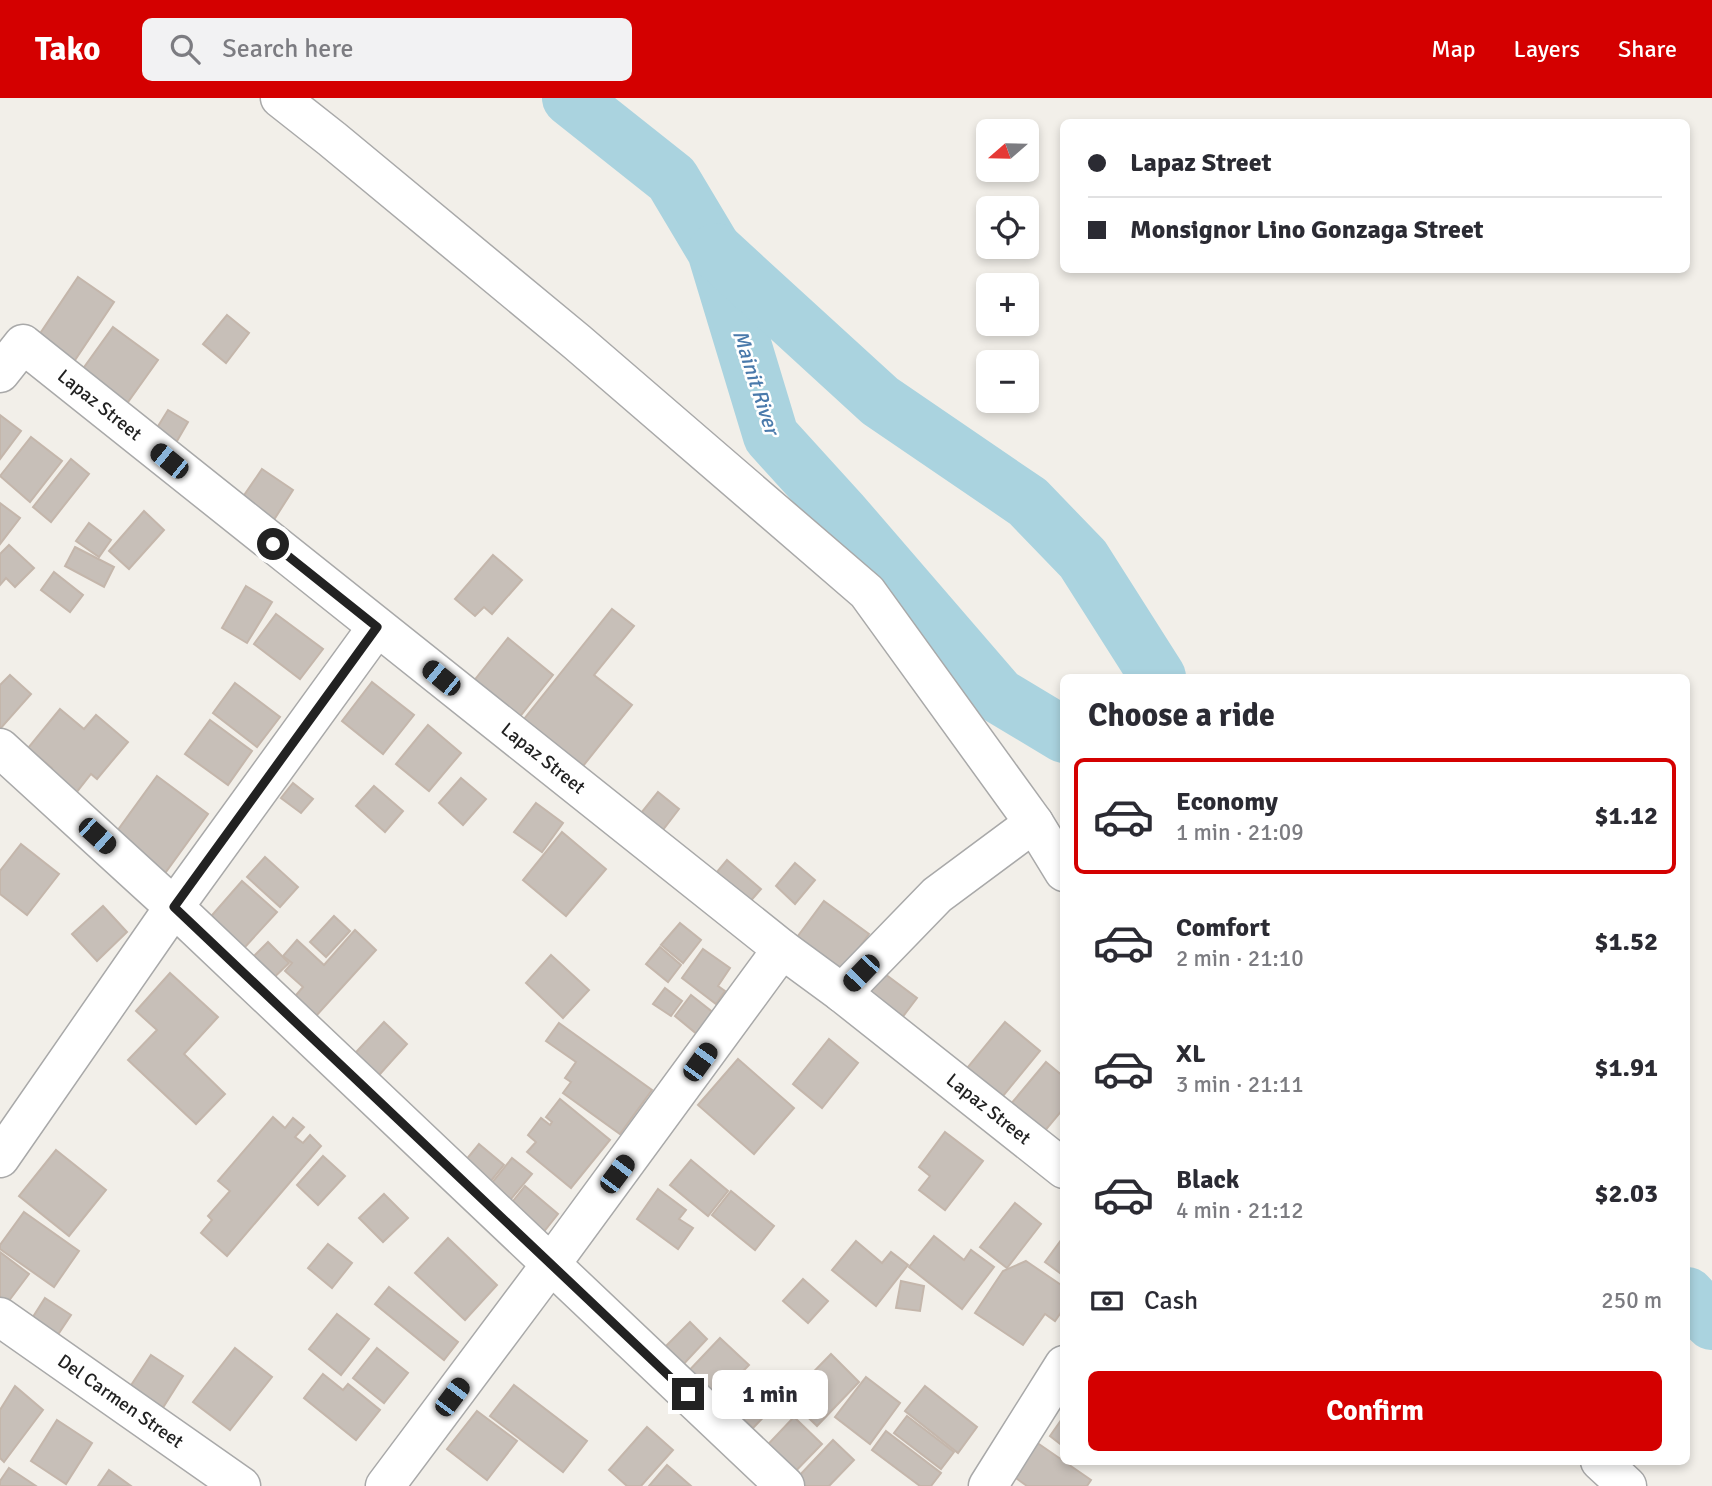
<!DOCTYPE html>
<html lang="en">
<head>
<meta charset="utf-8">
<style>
	body { margin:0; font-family:Signika,sans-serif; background:#f2f2f3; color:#2b2b33; height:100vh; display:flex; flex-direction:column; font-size:26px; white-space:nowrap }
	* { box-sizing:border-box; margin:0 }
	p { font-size:23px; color:#7c7c81 }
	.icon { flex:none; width:38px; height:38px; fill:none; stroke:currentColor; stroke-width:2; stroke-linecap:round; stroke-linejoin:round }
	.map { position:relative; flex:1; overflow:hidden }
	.side { position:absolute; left:1060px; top:576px; width:630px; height:791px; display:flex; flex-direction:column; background:#fff; border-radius:10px; box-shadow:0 4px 10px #0003 }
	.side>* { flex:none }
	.top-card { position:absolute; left:1060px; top:21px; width:630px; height:154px; border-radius:10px; box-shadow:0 4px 10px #0003; display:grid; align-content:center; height:154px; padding:0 28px; background:#fff }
	.needle { width:46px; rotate:250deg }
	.controls { position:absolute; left:976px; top:21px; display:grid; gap:14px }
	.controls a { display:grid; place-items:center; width:63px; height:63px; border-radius:10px; background:#fff; box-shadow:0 4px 10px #0003; font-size:35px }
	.end { position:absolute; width:32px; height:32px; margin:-16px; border:9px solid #222; background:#fff; box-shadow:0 0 0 4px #fff }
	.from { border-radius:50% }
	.bubble { position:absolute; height:49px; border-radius:10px; background:#fff; box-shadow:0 4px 10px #0003; font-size:23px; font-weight:700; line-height:49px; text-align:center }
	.car { position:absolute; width:21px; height:42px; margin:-21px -10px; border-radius:9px; box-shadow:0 0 5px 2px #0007; background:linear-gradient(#222 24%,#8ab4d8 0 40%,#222 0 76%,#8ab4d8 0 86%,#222 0) }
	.top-card b { display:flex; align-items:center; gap:24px; height:66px; font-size:26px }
	.top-card b+b { border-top:2px solid #e1e1e2 }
	.top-card i { width:18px; height:18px; background:#2b2b33 }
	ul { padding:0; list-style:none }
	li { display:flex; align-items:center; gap:21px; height:116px; margin:0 14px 10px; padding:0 14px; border:4px solid transparent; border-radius:10px }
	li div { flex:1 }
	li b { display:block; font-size:26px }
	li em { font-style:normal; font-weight:700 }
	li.selected { border-color:#d40000 }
	li>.icon { width:63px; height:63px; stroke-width:1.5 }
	h2 { padding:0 28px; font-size:32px; line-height:84px }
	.pay { display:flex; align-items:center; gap:18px; height:77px; padding:0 28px; font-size:26px }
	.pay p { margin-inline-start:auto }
	.primary-button { display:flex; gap:14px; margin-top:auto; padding:14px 28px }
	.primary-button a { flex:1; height:80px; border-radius:10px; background:#d40000; color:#fff; font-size:28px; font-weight:700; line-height:80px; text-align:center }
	header { display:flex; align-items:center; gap:42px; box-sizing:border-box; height:98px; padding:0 35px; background:#d40000; color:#fff }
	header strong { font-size:33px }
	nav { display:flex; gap:38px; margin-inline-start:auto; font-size:24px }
	.search { width:490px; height:63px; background:#f2f2f3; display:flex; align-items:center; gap:18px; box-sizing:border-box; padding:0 24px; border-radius:10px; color:#7c7c81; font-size:26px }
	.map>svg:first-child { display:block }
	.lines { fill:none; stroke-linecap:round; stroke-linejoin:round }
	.river { stroke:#aad3df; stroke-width:56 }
	.building { fill:#c7bfb8; stroke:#c4b6ab; stroke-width:2 }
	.minor-casing { stroke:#a9a9a9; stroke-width:41 }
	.minor { stroke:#fff; stroke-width:38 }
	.route { stroke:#222; stroke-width:9 }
	.labels { text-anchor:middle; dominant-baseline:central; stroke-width:5; stroke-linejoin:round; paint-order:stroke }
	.street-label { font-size:19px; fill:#222; stroke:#fff }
	.water-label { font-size:21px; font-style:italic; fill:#4a7aab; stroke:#fff }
</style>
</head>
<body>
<header>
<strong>Tako</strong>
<div class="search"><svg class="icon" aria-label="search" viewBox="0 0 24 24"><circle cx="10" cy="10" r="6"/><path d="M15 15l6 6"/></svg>Search here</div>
<nav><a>Map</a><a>Layers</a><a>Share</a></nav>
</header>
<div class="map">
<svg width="1712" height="1388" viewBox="0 0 1712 1388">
	<rect width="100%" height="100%" fill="#f2efe9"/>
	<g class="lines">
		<g class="river">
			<polyline points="570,0 672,81 715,153 771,338 841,415 999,598 1064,637"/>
			<polyline points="716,153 880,303 1028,404 1083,461 1158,579"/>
			<polyline points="1687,1197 1712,1224"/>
		</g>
	</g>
	<g class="building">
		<polygon points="78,179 114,204 69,271 33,246"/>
		<polygon points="227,217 249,235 226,265 203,246"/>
		<polygon points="113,229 158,262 123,311 77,279"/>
		<polygon points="168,312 188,324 173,350 152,338"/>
		<polygon points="0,317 21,333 0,361"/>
		<polygon points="31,339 62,363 30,404 0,378"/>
		<polygon points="71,361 89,376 51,424 33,409"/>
		<polygon points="262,371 293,392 270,428 238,406"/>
		<polygon points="0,405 20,420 0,446"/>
		<polygon points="144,413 164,432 129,471 109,453"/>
		<polygon points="89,425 111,442 99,459 76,443"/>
		<polygon points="9,447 34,470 15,489 6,480 0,487 0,456"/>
		<polygon points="75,449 114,469 104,489 65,468"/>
		<polygon points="493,457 522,482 492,516 484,509 475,518 455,501"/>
		<polygon points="54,474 83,497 70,514 41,492"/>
		<polygon points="246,488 272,504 247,545 222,530"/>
		<polygon points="612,511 634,528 594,577 632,607 575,678 516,631"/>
		<polygon points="276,516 323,551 300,581 254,546"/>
		<polygon points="508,540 553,577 510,631 465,594"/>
		<polygon points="10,577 31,596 0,631 0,587"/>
		<polygon points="372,584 414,617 383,656 342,623"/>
		<polygon points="235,585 280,619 257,649 213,615"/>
		<polygon points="60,611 84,631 96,617 128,644 97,681 91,676 72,700 45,678 52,670 28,650"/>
		<polygon points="210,622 252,653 228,687 185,656"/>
		<polygon points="428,627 461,655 429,693 396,666"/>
		<polygon points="157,678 208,716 163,778 112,740"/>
		<polygon points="461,680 486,701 463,727 439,705"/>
		<polygon points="293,685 313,701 301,715 281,700"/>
		<polygon points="374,688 403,713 385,734 356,708"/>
		<polygon points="658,694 679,711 659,737 637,720"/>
		<polygon points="536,705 563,725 542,754 514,734"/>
		<polygon points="562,734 606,771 566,818 523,782"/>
		<polygon points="21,746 59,776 27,817 0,796 0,773"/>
		<polygon points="265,759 298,789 280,809 247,779"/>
		<polygon points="727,762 761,791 740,815 706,787"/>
		<polygon points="795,765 815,782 795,806 776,788"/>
		<polygon points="242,783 277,814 234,861 200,831"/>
		<polygon points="824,803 869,836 834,884 789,850"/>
		<polygon points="103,808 127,834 97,863 72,836"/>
		<polygon points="334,818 350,833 326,859 310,844"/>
		<polygon points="680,825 701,842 683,865 661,847"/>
		<polygon points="355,832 376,852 306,929 285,910 303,889 285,873 292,865 283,858 297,842 324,867"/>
		<polygon points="268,844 289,865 263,890 243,869"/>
		<polygon points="660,849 681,867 668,884 646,866"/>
		<polygon points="703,851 730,870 718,888 725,893 716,906 682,880"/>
		<polygon points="551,857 589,892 563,920 526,885"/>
		<polygon points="877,870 917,900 895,929 855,900"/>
		<polygon points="170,875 218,919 184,956 225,996 196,1026 128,962 157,932 136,913"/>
		<polygon points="665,890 682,903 671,918 653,906"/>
		<polygon points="691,897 715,916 698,937 675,918"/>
		<polygon points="384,924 407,946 371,986 347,964"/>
		<polygon points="1005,924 1040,953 998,1004 963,975"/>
		<polygon points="559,925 652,992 620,1036 563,995 571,984 565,980 576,964 546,943"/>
		<polygon points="829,941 858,965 822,1010 793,986"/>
		<polygon points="738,961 794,1010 754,1056 698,1007"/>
		<polygon points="1046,964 1064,979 1064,1010 1038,1041 1005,1013"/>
		<polygon points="560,1001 610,1042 571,1090 527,1054 536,1044 528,1037 541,1020 550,1027 552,1024 546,1019"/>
		<polygon points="273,1019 285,1030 293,1020 304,1029 295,1039 303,1045 310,1037 321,1048 227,1158 201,1135 212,1122 208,1118 230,1093 218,1083"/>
		<polygon points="945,1034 983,1063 945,1112 919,1092 930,1078 919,1069"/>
		<polygon points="479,1046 504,1067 481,1095 456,1074"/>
		<polygon points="56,1052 106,1092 69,1138 19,1098"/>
		<polygon points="323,1058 345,1078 318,1107 297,1087"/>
		<polygon points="512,1060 532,1076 501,1113 482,1097"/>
		<polygon points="691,1062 728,1093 708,1118 670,1087"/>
		<polygon points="525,1088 558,1116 538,1141 505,1113"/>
		<polygon points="658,1091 686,1112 679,1121 693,1130 678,1151 637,1121"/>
		<polygon points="731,1093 774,1128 755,1152 712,1117"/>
		<polygon points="384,1096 408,1120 383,1144 359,1120"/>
		<polygon points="1015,1105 1041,1126 1007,1170 980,1149"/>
		<polygon points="24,1114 79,1153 54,1189 0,1151 0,1147"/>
		<polygon points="934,1138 964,1162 971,1152 994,1169 962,1211 909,1169"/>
		<polygon points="1064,1138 1064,1178 1045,1164"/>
		<polygon points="448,1140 497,1187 465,1222 415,1175"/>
		<polygon points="856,1143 882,1165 891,1154 908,1167 876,1208 832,1172"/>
		<polygon points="328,1146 352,1165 332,1190 308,1170"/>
		<polygon points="0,1154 29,1176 5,1208 0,1205"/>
		<polygon points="1026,1163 1064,1189 1064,1210 1055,1223 1045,1216 1023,1247 975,1215 1003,1173"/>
		<polygon points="803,1181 828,1203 808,1225 783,1203"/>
		<polygon points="901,1183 924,1188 920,1213 896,1210"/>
		<polygon points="389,1189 458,1244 444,1262 375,1206"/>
		<polygon points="45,1200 71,1217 49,1250 24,1233"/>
		<polygon points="337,1216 369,1241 341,1277 309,1251"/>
		<polygon points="690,1224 707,1241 679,1271 661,1253"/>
		<polygon points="720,1240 749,1267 710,1307 682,1280"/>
		<polygon points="235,1250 272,1279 230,1332 193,1304"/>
		<polygon points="377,1250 408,1275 384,1305 353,1280"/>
		<polygon points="831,1256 859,1284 817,1328 788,1300"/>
		<polygon points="151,1257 183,1278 157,1319 124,1298"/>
		<polygon points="323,1276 343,1292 348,1286 380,1312 356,1342 304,1300"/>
		<polygon points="749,1276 778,1304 753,1330 723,1302"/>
		<polygon points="866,1279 900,1305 870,1346 835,1319"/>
		<polygon points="514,1287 587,1343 563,1374 490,1318"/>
		<polygon points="15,1288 43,1312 4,1364 0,1360 0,1312"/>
		<polygon points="925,1288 977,1329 958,1355 905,1313"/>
		<polygon points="477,1313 517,1343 487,1382 447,1351"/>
		<polygon points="907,1318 954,1354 941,1371 894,1335"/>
		<polygon points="1064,1318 1064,1349 1050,1338"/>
		<polygon points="794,1319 822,1346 785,1384 758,1357"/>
		<polygon points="57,1322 92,1345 66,1386 31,1363"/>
		<polygon points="647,1329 673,1352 641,1388 627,1388 609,1372"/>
		<polygon points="886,1333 941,1375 931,1388 920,1388 872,1352"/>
		<polygon points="833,1342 854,1362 829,1388 805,1388 797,1380"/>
		<polygon points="1036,1344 1091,1382 1087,1388 1027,1388 1013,1378"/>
		<polygon points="667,1367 691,1388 649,1388"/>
		<polygon points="9,1370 36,1388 0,1388 0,1383"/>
		<polygon points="109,1372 131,1388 98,1388"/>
	</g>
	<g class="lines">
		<defs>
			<g id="minor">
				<polyline points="280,0 332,41 577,244 867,494 1034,725 1064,774"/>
				<path id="s1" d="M0 275 23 246 782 851 842 895 1064 1071"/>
				<polyline points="0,650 174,809 785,1388"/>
				<polyline points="842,895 937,797 1034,725"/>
				<polyline points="0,1060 174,809 377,529"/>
				<path id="s2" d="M0 1219 241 1388"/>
				<polyline points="1600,1363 1627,1388"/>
				<polyline points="385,1388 551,1166 782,851"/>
				<polyline points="988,1388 1064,1267"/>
			</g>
		</defs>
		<use href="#minor" class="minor-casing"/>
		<use href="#minor" class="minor"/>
	</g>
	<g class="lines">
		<polyline class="route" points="273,446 377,529 174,809 688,1296"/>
	</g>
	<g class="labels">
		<g class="street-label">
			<text stroke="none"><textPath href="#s1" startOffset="135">Lapaz Street</textPath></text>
			<text stroke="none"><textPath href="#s1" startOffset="702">Lapaz Street</textPath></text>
			<text stroke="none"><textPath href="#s1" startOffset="1269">Lapaz Street</textPath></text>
			<text stroke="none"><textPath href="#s2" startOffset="147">Del Carmen Street</textPath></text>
		</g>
		<g class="water-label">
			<text transform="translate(756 284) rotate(72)">Mainit River</text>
		</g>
	</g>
</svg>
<div class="controls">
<a><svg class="needle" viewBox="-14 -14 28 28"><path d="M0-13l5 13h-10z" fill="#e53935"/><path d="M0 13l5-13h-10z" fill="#7c7c81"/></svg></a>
<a><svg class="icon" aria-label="locate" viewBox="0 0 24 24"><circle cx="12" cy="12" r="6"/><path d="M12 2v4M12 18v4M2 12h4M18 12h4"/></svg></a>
<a>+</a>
<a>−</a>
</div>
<i class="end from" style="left:273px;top:446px"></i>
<i class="end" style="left:688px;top:1296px"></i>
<div class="bubble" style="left:712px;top:1272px;width:116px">1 min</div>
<i class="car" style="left:169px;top:363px;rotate:309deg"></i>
<i class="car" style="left:441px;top:580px;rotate:309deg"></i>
<i class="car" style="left:97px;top:738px;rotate:132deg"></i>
<i class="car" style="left:861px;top:875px;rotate:224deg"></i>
<i class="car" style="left:700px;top:964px;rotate:36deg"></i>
<i class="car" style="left:617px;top:1076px;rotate:37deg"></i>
<i class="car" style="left:452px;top:1299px;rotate:37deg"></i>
<div class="top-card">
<b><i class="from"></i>Lapaz Street</b>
<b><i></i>Monsignor Lino Gonzaga Street</b>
</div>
<section class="side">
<h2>Choose a ride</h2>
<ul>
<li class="selected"><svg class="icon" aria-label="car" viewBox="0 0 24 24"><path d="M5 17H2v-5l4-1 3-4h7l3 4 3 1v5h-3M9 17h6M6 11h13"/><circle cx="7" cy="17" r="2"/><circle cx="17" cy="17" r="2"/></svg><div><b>Economy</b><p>1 min · 21:09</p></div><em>$1.12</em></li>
<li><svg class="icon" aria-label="car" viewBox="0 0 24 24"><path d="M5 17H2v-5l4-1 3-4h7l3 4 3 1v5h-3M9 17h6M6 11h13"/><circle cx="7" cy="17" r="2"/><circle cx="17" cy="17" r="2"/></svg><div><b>Comfort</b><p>2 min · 21:10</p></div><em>$1.52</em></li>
<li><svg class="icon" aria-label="car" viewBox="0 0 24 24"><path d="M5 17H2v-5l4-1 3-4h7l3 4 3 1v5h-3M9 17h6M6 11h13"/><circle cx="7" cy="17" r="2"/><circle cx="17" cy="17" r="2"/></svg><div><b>XL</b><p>3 min · 21:11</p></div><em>$1.91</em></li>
<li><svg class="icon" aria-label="car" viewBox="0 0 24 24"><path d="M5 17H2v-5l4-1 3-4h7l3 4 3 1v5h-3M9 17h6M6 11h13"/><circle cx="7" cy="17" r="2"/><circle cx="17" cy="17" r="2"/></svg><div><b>Black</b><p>4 min · 21:12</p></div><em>$2.03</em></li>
</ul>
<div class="pay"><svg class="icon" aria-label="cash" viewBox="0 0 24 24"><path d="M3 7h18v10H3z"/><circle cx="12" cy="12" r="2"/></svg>Cash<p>250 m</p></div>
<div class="primary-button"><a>Confirm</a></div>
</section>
</div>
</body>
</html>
